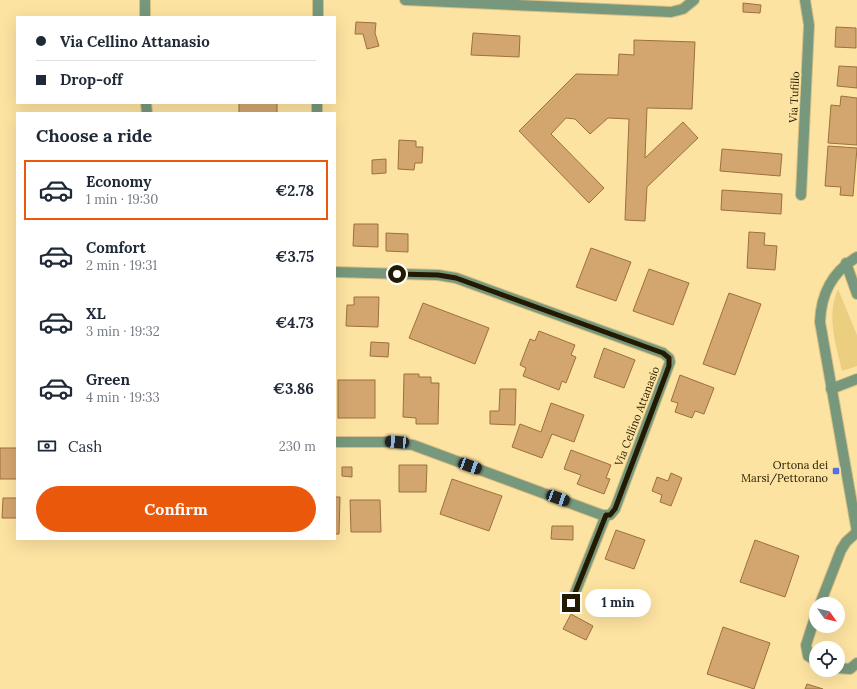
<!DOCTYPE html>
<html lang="en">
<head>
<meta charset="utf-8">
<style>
	body { margin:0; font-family:Lora,serif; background:#f2f2f3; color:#1f2937; height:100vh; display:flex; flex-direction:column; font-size:15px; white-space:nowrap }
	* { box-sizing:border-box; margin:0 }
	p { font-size:13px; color:#747a83 }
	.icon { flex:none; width:22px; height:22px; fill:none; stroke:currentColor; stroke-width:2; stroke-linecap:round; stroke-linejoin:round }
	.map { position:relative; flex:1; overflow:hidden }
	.panel { position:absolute; left:16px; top:112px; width:320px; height:428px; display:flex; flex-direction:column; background:#fff; border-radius:0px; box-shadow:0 4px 16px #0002 }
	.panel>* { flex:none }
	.banner { position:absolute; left:16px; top:16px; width:320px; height:88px; border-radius:0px; box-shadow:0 4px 16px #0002; display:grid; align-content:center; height:88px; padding:0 20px; background:#fff }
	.needle { width:26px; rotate:124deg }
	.controls { position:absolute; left:809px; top:597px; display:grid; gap:8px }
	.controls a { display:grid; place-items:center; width:36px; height:36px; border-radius:50%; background:#fff; box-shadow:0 4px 16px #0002; font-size:20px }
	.end { position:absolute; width:18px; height:18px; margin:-9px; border:5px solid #231a01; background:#fff; box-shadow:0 0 0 2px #fff }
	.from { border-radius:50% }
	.bubble { position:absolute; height:28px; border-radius:14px; background:#fff; box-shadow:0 4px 16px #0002; font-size:13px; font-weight:700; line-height:28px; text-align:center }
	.car { position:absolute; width:12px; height:24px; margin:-12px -6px; border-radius:5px; box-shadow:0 0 3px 1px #0007; background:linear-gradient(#222 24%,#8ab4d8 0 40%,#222 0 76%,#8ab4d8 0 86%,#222 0) }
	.banner b { display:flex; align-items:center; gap:14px; height:38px; font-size:15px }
	.banner b+b { border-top:1px solid #e0e1e3 }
	.banner i { width:10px; height:10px; background:#1f2937 }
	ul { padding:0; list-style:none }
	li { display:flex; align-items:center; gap:12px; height:60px; margin:0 8px 6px; padding:0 12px; border:2px solid transparent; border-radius:0px }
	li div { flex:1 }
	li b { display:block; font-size:15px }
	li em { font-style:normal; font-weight:700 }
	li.current { border-color:#ea580c }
	li>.icon { width:36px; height:36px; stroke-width:1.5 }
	h2 { padding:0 20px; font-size:18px; line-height:48px }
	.pay { display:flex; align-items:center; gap:10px; height:44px; padding:0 20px; font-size:15px }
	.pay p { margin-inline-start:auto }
	.action { display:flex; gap:8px; margin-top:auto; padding:8px 20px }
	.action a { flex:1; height:46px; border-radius:24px; background:#ea580c; color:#fff; font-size:16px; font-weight:700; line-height:46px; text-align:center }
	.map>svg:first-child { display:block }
	.green { fill:#ebce80 }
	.building { fill:#d3a56f; stroke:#9c713c }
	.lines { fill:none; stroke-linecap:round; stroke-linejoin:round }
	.minor-casing { stroke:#d6bf84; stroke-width:12 }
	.minor { stroke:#77987c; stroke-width:10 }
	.route { stroke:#231a01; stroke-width:5 }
	.poi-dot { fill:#5470e6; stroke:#fde3a1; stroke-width:1.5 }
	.labels { text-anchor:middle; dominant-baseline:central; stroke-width:4; stroke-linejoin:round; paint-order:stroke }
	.street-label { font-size:11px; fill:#231a01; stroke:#fde3a1 }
	.poi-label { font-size:11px; fill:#231a01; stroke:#fde3a1; text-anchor:end }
</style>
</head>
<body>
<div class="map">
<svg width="857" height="689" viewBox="0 0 857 689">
	<rect width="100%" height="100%" fill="#fde3a1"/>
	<path class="green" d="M838 289 857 335V366L842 371C836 344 826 316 838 289Z"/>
	<g class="building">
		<polygon points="743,3 761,5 760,13 743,12"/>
		<polygon points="356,22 376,23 375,33 379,46 367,49 363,34 355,34"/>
		<polygon points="836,27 856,28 856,48 835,47"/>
		<polygon points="473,33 520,36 519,57 471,55"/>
		<polygon points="634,40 695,42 692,109 647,108 645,158 683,122 698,138 647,187 645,221 625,220 629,119 608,118 590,134 575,119 566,118 551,134 604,188 589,203 519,131 576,74 618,75 619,54 634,55"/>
		<polygon points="839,66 857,67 857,88 837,86"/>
		<polygon points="841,96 857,98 857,145 828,143 831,105 840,106"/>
		<rect x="239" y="103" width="38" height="10"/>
		<polygon points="399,140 416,141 416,147 423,147 422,163 415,163 414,170 398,169"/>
		<polygon points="828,146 857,148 853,196 840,195 841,187 825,186"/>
		<polygon points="722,149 782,154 780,176 720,171"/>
		<polygon points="386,159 386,173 372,174 372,160"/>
		<polygon points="722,190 782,194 781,214 721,210"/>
		<polygon points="354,224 378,224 378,247 353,246"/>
		<polygon points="749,232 765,233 764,245 777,246 775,270 747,268"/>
		<polygon points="386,233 408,234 408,252 386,251"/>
		<polygon points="591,248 631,262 616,301 576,287"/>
		<polygon points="649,269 689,283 673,325 633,311"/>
		<polygon points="729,293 761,304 735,375 703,364"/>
		<polygon points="354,297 379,297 378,327 346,326 347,305 354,305"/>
		<polygon points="423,303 489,328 475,364 409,338"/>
		<polygon points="539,331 575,345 571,355 576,357 566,383 562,381 559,390 523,376 526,368 520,365 530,339 535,341"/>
		<polygon points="371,342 389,343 388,357 370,356"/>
		<polygon points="604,348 635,360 624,388 594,377"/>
		<polygon points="404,374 419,374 419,377 431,377 431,383 439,383 438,424 416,424 416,418 403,417"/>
		<polygon points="680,375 714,388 704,414 695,411 692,418 675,412 678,403 671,401"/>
		<rect x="338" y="380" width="37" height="38"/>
		<polygon points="500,389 516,389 515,425 490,424 490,411 499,411"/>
		<polygon points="551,403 584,415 574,442 552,434 542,458 512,447 520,424 541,432"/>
		<rect x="0" y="448" width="17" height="31"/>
		<polygon points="571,450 611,465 606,478 610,479 604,494 577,484 581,475 564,469"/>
		<polygon points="399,465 427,465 426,492 399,492"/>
		<polygon points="342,467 352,467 352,477 342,476"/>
		<polygon points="671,473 682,478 671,506 660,502 662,495 652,491 657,477 668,481"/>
		<polygon points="452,479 502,496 489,531 440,514"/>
		<polygon points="335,497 340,497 339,534 335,534"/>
		<polygon points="3,498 17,498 17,518 2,518"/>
		<polygon points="350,500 380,500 381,532 351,532"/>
		<polygon points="552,526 573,526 573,540 551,539"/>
		<polygon points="616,530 645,540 634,569 605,559"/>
		<polygon points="755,540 799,556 785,597 740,582"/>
		<polygon points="571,614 593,626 586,640 563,629"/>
		<polygon points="723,627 770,643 754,689 707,674"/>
		<polygon points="807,684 823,689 805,689"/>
	</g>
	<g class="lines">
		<defs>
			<g id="minor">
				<polyline points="145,0 145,17"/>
				<polyline points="405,0 671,12 683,9 694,0"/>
				<polyline points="318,17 318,0"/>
				<polyline points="146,103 147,113"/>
				<polyline points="317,113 317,103"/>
				<polyline points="801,195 809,25 805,0"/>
				<path d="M857 257C832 272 821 293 820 322L857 532"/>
				<polyline points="846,263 857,294"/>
				<polyline points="335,272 438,275 456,278 663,353 669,358 670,362 615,509 610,515 602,515 413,445 387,442 335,442"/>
				<polyline points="831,389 857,379"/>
				<polyline points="571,603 606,515"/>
				<polyline points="820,604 841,550 846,542 857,532"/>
				<polyline points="816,614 806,645 808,656 816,661"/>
				<polyline points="838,668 850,669 857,663"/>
			</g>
		</defs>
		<use href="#minor" class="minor-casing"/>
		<use href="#minor" class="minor"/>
	</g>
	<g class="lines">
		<polyline class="route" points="397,274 438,275 456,278 663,353 669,358 669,366 615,509 610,515 606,515 571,603"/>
	</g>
	<rect class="poi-dot" x="832" y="467" width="8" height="8" rx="2"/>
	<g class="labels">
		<g class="street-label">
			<text transform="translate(794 97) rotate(-87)">Via Tufillo</text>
			<text transform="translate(637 416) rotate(-69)">Via Cellino Attanasio</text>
		</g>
		<g class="poi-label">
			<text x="828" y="465">Ortona dei<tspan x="828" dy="13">Marsi/Pettorano</tspan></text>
		</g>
	</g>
</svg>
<div class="controls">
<a><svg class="needle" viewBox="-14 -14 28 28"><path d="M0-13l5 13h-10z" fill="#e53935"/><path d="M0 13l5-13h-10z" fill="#747a83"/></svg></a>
<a><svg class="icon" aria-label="locate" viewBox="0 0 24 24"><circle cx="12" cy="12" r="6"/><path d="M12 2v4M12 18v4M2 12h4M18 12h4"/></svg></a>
</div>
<i class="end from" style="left:397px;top:274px"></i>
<i class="end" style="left:571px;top:603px"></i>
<div class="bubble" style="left:585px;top:589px;width:66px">1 min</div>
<i class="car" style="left:397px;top:442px;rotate:274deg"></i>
<i class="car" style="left:470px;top:466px;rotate:110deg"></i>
<i class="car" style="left:558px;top:498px;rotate:110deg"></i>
<div class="banner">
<b><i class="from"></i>Via Cellino Attanasio</b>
<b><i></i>Drop-off</b>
</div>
<section class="panel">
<h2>Choose a ride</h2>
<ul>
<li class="current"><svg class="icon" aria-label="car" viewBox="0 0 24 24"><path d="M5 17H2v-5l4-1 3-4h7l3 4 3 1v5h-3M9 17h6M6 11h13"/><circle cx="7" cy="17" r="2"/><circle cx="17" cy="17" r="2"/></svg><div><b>Economy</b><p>1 min · 19:30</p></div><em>€2.78</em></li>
<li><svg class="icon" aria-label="car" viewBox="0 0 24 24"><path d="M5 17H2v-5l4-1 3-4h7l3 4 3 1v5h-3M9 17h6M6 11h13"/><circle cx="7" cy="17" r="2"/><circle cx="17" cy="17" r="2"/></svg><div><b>Comfort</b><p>2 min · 19:31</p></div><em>€3.75</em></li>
<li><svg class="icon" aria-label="car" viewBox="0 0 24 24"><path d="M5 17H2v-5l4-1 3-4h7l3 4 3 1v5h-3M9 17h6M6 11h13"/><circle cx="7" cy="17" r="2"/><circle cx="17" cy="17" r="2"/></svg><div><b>XL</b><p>3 min · 19:32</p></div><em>€4.73</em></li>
<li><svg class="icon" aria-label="car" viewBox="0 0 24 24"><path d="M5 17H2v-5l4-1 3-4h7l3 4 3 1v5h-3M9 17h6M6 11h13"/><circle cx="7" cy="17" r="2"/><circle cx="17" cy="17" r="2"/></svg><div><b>Green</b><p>4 min · 19:33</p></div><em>€3.86</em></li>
</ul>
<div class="pay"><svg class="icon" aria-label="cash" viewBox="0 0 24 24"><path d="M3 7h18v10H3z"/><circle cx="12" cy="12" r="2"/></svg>Cash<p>230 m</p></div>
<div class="action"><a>Confirm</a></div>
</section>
</div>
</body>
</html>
